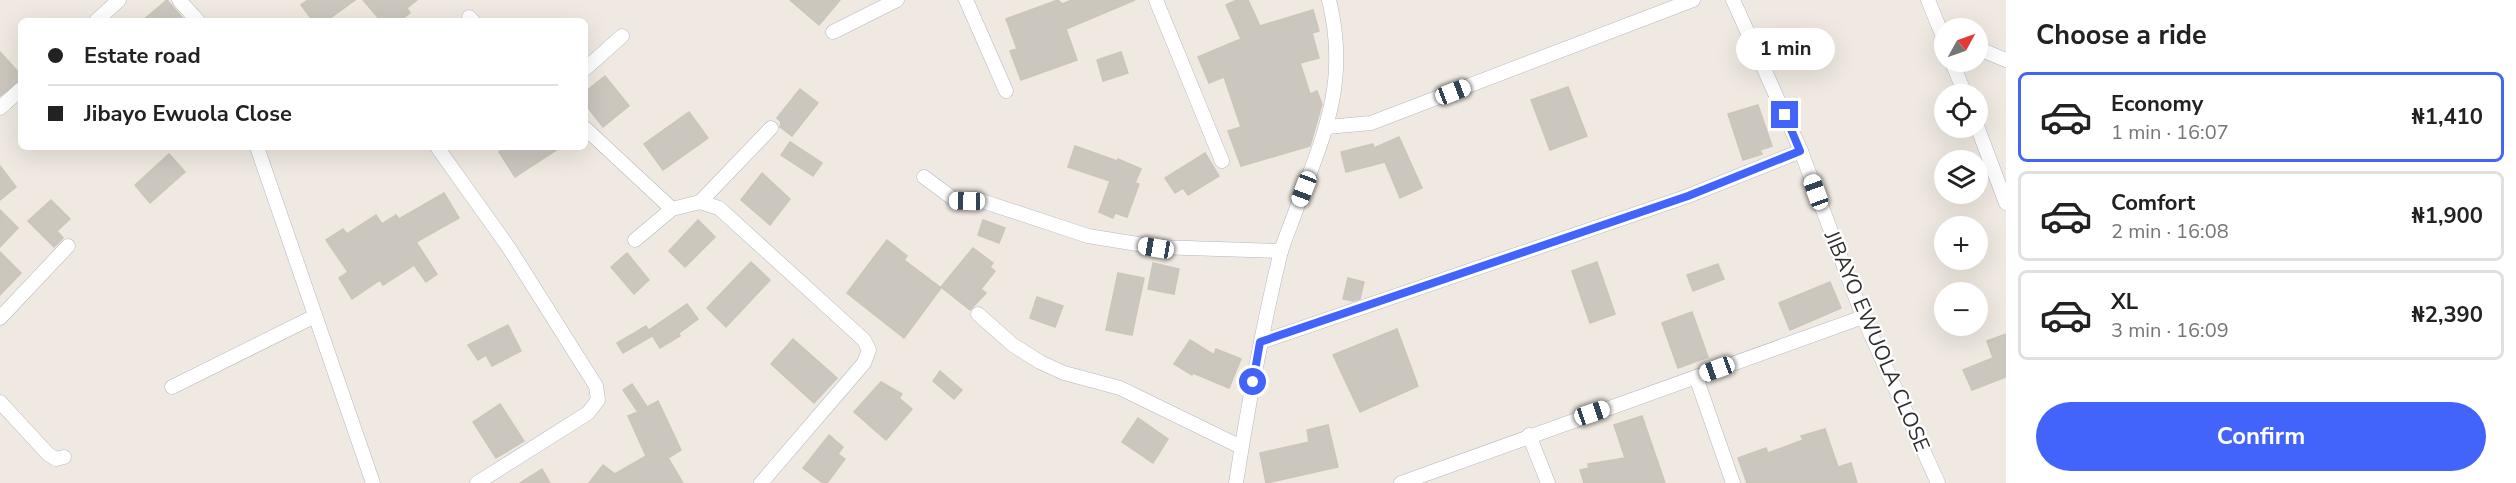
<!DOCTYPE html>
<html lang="en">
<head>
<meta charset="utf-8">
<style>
	body { margin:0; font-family:"Nunito Sans",sans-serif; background:#f2f2f2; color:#222; height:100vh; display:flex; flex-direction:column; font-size:22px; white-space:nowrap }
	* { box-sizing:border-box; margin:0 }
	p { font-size:20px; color:#767676 }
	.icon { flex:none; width:33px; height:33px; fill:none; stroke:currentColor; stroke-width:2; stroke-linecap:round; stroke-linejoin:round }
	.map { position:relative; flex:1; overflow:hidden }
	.sheet { display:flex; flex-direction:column; background:#fff; width:510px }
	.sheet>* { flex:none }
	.guide { position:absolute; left:18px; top:18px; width:570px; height:132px; border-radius:9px; box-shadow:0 6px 24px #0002; display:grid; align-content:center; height:132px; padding:0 30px; background:#fff }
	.needle { width:39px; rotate:50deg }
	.fabs { position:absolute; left:1934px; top:18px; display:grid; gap:12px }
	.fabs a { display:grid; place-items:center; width:54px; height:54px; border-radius:50%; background:#fff; box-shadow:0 6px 24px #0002; font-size:30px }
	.end { position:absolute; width:27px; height:27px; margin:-14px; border:8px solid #4264fb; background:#fff; box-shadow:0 0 0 3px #fff }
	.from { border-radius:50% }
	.bubble { position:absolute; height:42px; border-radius:21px; background:#fff; box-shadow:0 6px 24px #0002; font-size:20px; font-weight:700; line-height:42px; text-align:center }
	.car { position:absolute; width:18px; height:36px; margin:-18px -9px; border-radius:8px; box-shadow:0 0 4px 2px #0007; background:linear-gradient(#fff 24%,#345 0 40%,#fff 0 76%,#345 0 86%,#fff 0) }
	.guide b { display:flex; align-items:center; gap:21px; height:57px; font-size:22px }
	.guide b+b { border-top:2px solid #e0e0e0 }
	.guide i { width:15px; height:15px; background:#222 }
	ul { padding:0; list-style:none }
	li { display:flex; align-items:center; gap:18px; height:90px; margin:0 12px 9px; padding:0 18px; border:3px solid #e0e0e0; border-radius:9px }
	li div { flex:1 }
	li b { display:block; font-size:22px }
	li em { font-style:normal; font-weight:700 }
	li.selected { border-color:#4264fb }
	li>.icon { width:54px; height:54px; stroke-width:1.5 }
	h2 { padding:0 30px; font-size:27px; line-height:72px }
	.primary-button { display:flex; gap:12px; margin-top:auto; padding:12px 30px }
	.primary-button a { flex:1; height:69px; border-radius:36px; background:#4264fb; color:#fff; font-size:24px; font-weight:700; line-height:69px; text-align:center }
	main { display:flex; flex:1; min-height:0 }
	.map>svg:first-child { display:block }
	.building { fill:#cbc7bf; stroke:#cbc5ba; stroke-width:1.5 }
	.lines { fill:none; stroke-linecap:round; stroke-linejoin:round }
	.minor-casing { stroke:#b4b7c1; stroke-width:15 }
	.minor { stroke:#fff; stroke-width:14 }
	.route { stroke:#4264fb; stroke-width:8 }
	.labels { text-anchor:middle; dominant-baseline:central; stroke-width:4.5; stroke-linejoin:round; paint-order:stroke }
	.street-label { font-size:21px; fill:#2e2e2e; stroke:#fff }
</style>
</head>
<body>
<main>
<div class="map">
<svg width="2006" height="483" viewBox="0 0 2006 483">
	<rect width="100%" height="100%" fill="#efe9e1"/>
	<g class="building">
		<polygon points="167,0 185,21 142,21"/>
		<polygon points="308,0 355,0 326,21 313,21 301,5"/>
		<polygon points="363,0 417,0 407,8 410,13 399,21 381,21"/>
		<polygon points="790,0 840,0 819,25"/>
		<polygon points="1058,0 1062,4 1072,0 1135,0 1066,29 1077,60 1021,80 1010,51 1017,49 1006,19"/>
		<polygon points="1237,0 1248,0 1260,26 1313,10 1319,31 1312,33 1319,58 1300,63 1310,94 1317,91 1322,104 1310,146 1241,166 1228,131 1241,127 1224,77 1209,83 1198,57 1241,39 1226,5"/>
		<polygon points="0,52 21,75 21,80 0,96"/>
		<polygon points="1121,52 1128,73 1103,81 1097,60"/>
		<polygon points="605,76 629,106 603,127 585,104 585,92"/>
		<polygon points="1568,87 1587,136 1550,150 1531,100"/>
		<polygon points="800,89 818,103 792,136 780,127 781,122 777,118"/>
		<polygon points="1758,105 1772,146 1760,150 1762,154 1743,160 1728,114"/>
		<polygon points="689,112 708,138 663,170 644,144"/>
		<polygon points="1399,137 1422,188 1400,198 1385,162 1346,172 1341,152 1373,144 1374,148"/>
		<polygon points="790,142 822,163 813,176 781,155"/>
		<polygon points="1075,146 1117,161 1118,159 1141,169 1135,183 1139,184 1127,217 1115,213 1113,218 1099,212 1110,181 1068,167"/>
		<polygon points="506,147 561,147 515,177 499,152"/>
		<polygon points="1205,153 1219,176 1188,195 1183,188 1175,193 1165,178"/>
		<polygon points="169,154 185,172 150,203 135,185"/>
		<polygon points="0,166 16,187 0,200"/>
		<polygon points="762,173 790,199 770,225 741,200"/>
		<polygon points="444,193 459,218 416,242 437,274 426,282 414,265 383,285 380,280 352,299 339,278 348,272 326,240 343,229 347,234 376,215 382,224 396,215 399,219"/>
		<polygon points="51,200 70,219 57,231 63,238 54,247 28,221"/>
		<polygon points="0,210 18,228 0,247"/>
		<polygon points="698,220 715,237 685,267 669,251"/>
		<polygon points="983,220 1005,228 999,243 978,235"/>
		<polygon points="887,240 907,256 904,260 941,288 904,338 847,293"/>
		<polygon points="973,248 993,263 990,267 995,271 981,289 986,293 970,310 941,287"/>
		<polygon points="0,252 21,273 0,295"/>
		<polygon points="627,253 649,280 634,294 611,267"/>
		<polygon points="751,262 770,280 726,327 707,308"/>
		<polygon points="1597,262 1615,314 1590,323 1572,271"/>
		<polygon points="1153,263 1179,269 1174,294 1148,289"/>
		<polygon points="1718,264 1724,279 1693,291 1687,275"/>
		<polygon points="1118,273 1144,278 1132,335 1106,330"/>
		<polygon points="1348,278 1364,282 1360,299 1353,301 1343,299"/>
		<polygon points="1830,282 1841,308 1790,330 1779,303"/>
		<polygon points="1037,297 1063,306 1055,327 1030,318"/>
		<polygon points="687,304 698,319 679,333 680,336 660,348 649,330"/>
		<polygon points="1692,312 1708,357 1678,368 1662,323"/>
		<polygon points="508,325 521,351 492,366 486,355 478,360 468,345"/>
		<polygon points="646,326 652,336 623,353 617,343"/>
		<polygon points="1397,329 1418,386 1360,412 1333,355"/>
		<polygon points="2006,334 2006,377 1972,390 1963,370 1993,358 1987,341"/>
		<polygon points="793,339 837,378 814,403 771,364"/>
		<polygon points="1190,340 1214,355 1216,349 1241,359 1229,388 1193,373 1192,375 1174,364"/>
		<polygon points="940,371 962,390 954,399 933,381"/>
		<polygon points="881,382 902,394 899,398 912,409 886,440 854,412"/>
		<polygon points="632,384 647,407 658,401 681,450 668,458 683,483 589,483 603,465 615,474 646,456 628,416 638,412 623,390"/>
		<polygon points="500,404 524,441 496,458 473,422"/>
		<polygon points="1642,416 1665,483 1584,483 1580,470 1589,468 1588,464 1625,458 1614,425"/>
		<polygon points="1138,418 1168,439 1153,463 1122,442"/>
		<polygon points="1328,425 1338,467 1266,483 1260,453 1309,442 1307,430"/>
		<polygon points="1825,429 1838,467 1851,463 1857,483 1747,483 1738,458 1766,448 1768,453 1803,440 1801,436"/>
		<polygon points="829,435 843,447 838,454 845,459 827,483 823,483 803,468"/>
		<polygon points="542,469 550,483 520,483"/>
	</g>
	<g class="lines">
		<defs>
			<g id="minor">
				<polyline points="179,0 198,21"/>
				<polyline points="966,0 1006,91"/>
				<polyline points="1156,0 1222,161"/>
				<polyline points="1733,0 1801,151 1863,317 1938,483"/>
				<polyline points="1928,0 1944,39"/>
				<polyline points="469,17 473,21"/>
				<polyline points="96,21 119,0"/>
				<polyline points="833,32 897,0"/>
				<polyline points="1977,48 2006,60"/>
				<polyline points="1952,62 1965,94"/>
				<polyline points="585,69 622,36"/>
				<polyline points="0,108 21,89"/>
				<polyline points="1977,126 2006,203"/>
				<polyline points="1327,127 1371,123 1693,0"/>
				<polyline points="585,128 672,209"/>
				<polyline points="257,147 373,483"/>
				<polyline points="437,147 509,248 596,386 598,400 588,413 477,483"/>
				<polyline points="924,177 955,200 976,199 1088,236 1156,247 1281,251"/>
				<polyline points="700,202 771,128"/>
				<polyline points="635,240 672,209 700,202 719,208 864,340 869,350 864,363 761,483"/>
				<polyline points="978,314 1013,345 1040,362 1064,373 1120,388 1241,447"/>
				<polyline points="0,318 68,246"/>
				<polyline points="1261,342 1688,196 1801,151"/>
				<polyline points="1696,377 1733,483"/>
				<polyline points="172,387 315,316"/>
				<polyline points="0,402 48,454 56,459 64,457"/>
				<polyline points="1529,435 1548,483"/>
				<path d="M1236 483C1248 406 1262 330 1280 255 1284 239 1292 223 1297 207 1325 133 1349 81 1329 0"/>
				<polyline points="1401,483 1863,317"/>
			</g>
		</defs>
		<use href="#minor" class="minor-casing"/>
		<use href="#minor" class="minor"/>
	</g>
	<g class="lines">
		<polyline class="route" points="1253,382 1260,342 1688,196 1800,151 1785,115"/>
	</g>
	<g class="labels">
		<g class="street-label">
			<text transform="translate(1877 341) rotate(67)">JIBAYO EWUOLA CLOSE</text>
		</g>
	</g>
</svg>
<div class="fabs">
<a><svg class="needle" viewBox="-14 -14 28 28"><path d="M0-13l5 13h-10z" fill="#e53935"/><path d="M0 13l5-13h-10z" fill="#767676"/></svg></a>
<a><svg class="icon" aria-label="locate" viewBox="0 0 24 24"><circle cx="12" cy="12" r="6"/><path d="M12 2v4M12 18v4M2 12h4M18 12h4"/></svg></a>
<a><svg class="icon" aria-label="layers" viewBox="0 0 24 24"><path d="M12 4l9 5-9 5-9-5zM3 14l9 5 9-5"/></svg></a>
<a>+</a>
<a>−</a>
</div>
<i class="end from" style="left:1253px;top:382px"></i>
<i class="end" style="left:1785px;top:115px"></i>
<div class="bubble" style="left:1736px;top:28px;width:99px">1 min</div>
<i class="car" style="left:1453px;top:92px;rotate:69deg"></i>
<i class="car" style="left:1304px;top:189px;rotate:201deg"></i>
<i class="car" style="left:1816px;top:192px;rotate:340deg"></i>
<i class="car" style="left:967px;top:201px;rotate:271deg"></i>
<i class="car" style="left:1156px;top:248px;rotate:280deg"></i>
<i class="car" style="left:1717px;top:369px;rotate:250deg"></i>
<i class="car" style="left:1592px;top:413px;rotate:71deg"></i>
<div class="guide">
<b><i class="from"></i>Estate road</b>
<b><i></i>Jibayo Ewuola Close</b>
</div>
</div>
<section class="sheet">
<h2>Choose a ride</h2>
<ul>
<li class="selected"><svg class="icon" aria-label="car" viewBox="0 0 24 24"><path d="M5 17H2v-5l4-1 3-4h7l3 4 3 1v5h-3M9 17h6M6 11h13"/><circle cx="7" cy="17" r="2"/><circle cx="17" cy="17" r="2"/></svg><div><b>Economy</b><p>1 min · 16:07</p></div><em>₦1,410</em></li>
<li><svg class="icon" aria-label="car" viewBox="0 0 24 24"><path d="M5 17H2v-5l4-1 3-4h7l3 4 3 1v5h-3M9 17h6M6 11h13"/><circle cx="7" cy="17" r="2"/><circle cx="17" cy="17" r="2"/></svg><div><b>Comfort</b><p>2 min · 16:08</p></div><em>₦1,900</em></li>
<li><svg class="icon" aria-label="car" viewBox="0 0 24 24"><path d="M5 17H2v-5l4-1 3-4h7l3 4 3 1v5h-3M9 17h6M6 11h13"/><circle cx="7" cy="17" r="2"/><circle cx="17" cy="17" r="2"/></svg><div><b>XL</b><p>3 min · 16:09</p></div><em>₦2,390</em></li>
</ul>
<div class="primary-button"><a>Confirm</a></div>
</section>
</main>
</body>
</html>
